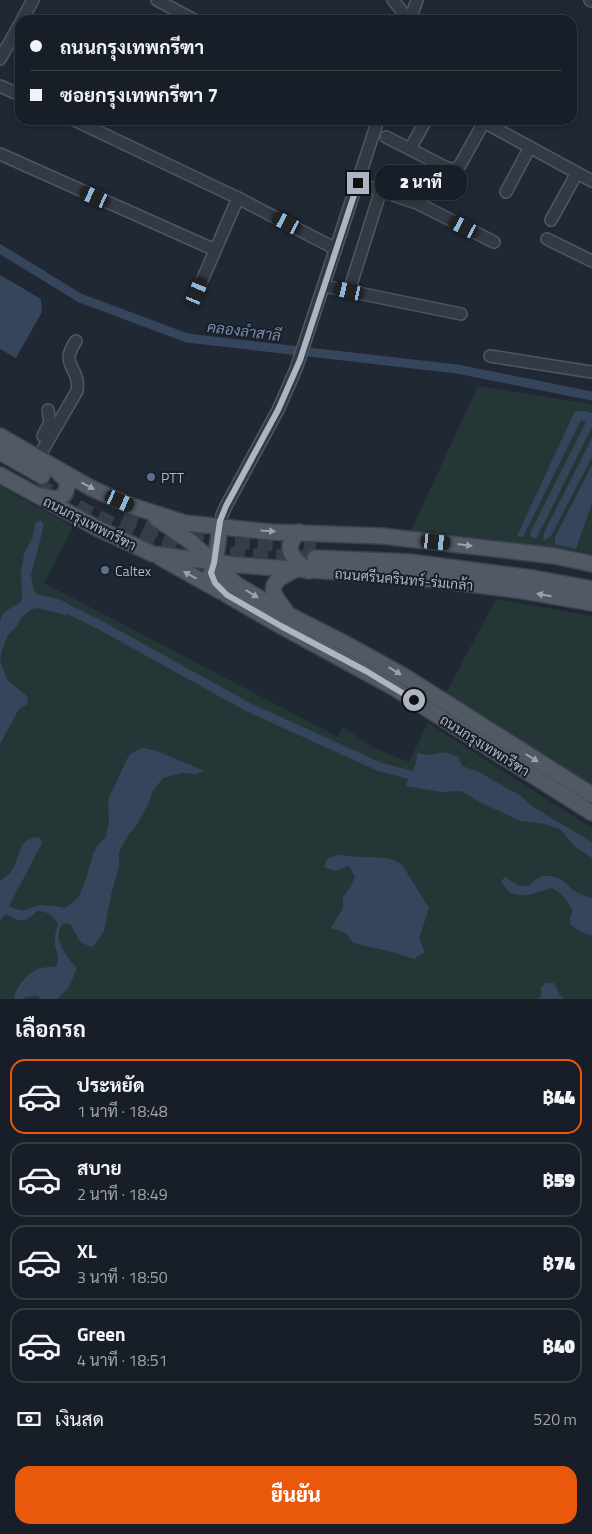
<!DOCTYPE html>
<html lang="th">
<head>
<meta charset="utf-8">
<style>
	body { margin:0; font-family:"Titillium Web",Sarabun,sans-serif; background:#21272f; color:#f1f3f6; height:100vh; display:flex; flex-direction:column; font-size:19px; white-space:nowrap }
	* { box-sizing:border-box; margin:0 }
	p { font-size:16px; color:#9fa2a7 }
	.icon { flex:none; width:28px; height:28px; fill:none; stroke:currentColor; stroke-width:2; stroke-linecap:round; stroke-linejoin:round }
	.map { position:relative; height:999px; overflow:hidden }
	.side { display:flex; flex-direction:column; background:#181e27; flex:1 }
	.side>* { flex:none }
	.banner { position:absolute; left:15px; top:15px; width:562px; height:110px; border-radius:15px; box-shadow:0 2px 8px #0003,0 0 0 1px #363c44; display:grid; align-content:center; height:110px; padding:0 15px; background:#181e27 }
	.end { position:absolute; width:22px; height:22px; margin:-11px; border:6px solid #adb4c2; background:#111; box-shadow:0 0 0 2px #111 }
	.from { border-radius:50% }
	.bubble { position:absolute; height:35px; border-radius:15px; background:#181e27; box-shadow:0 2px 8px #0003,0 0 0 1px #363c44; font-size:16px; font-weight:800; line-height:35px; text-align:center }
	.car { position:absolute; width:15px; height:30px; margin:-15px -8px; border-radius:6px; box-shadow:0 0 4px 1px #0007; background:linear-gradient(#222 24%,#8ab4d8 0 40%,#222 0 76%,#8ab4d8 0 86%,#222 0) }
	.banner b { display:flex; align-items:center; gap:18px; height:48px; font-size:19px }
	.banner b+b { border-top:1px solid #363c44 }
	.banner i { width:12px; height:12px; background:#f1f3f6 }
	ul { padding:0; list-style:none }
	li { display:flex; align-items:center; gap:15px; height:75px; margin:0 10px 8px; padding:0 5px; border:2px solid #363c44; border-radius:15px }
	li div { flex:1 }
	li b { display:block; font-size:19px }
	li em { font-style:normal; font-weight:800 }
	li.selected { border-color:#ea580c }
	li>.icon { width:45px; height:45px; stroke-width:1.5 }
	h2 { padding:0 15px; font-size:22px; line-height:60px }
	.pay { display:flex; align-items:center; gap:12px; height:55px; padding:0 15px; font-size:19px }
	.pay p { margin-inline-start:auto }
	.action { display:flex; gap:10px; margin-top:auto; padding:10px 15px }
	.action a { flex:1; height:58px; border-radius:15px; background:#ea580c; color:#fff; font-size:20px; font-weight:800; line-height:58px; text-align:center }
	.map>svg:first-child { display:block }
	.green { fill:#253637 }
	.water { fill:#35455c }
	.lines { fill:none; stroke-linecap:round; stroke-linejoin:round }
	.canal { stroke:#35455c; stroke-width:9 }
	.major-tunnel { stroke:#353d49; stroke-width:15; stroke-dasharray:15 8; stroke-linecap:butt }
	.minor-casing { stroke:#505763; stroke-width:14 }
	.major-casing { stroke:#3c434e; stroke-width:18 }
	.minor { stroke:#333a44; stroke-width:11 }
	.major { stroke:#515965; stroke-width:15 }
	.oneway { fill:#9ba2af }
	.route { stroke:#adb4c2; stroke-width:6 }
	.service-dot { fill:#5c6f8a; stroke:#191f29; stroke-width:2 }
	.labels { text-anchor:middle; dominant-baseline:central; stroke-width:4; stroke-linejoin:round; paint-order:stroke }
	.poi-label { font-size:14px; fill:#adb4c2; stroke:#191f29; text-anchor:start }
	.street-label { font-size:14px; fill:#adb4c2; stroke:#191f29 }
	.water-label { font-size:15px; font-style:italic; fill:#768ba9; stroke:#191f29 }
</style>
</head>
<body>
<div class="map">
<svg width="592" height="999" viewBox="0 0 592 999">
	<rect width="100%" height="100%" fill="#202834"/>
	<g class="green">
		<polygon points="478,386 592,404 592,557 410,533"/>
		<polygon points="0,486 73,527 44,583 338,737 343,727 372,747 409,762 428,723 592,828 592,999 0,999"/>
		<polygon points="496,599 592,616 592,785 446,693"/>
	</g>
	<g class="water">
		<polygon points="0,275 41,299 42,312 16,358 0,349"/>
		<polygon points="575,411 586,411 592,413 592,427 536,539 530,537 531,531 586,422 581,420 523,537 517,536"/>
		<polygon points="592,438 592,457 551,536 543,541 544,533"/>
		<polygon points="592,465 592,503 576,549 555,544 555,537"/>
		<path d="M41 520 44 525 31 575 33 588 37 594C50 598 59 597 70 605V612L66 615 37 608 30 610 21 618 17 626 8 635 2 650 0 661 8 681 27 696 28 704 19 709 0 744V621L4 612 21 602 22 596 21 572 24 554 32 539 35 523Z"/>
		<path d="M143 748 157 751 204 771 197 774 182 773 163 778 153 791 148 804 138 823 129 834 119 852V867L112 891 104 931 93 947 81 943 70 924 63 923C51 939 66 956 77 968L69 987 58 999H41L37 996 26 997 24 999H14C16 986 28 972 41 968 46 967 52 967 57 966 59 957 57 954 55 945 54 938 56 930 58 924 53 915 47 911 37 911 24 925 20 921 5 914L0 921V881C3 878 7 876 10 873 22 858 15 839 39 837L42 843 9 906C29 915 24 907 41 905 49 905 57 906 65 908L78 898 85 882 93 854 98 845 106 837 109 819 108 800 129 755 137 750Z"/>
		<path d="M445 752 459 757 462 766 479 772 521 796 533 807 592 842V858L574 846 560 829 545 824 521 821 481 803 461 791 441 792 406 786C410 772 417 768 417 753L431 755Z"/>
		<path d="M337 855C346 855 354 857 362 857 377 858 389 855 402 865L429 908 419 939 425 952 414 959 393 952 353 943 346 933 331 928 343 908V897L349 889 355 877 349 866 335 871 324 867 327 859Z"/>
		<path d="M543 876C562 875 563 883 576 892 581 895 587 896 592 898V936L578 930 570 924V918L573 911C568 901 562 894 552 888 533 893 512 905 501 881L505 877C513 882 522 891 532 883 536 879 538 878 543 876Z"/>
		<polygon points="546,983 554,983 560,995 564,999 538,999 541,996 541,988"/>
	</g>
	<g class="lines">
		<g class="canal">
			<polyline points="0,249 80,298 187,338 457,369 592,396"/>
			<polyline points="60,605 100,625 248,707 380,767 422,778"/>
		</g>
		<g class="major-tunnel">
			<path d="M37 485C74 504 112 527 151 540 202 557 262 555 315 558"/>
			<polyline points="123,518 153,529 199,539 316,547"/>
		</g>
		<defs>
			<g id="minor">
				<polyline points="157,0 194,20"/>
				<polyline points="393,0 409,20"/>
				<polyline points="590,0 592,1"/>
				<polyline points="22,20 33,0"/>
				<polyline points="410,20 417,0"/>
				<polyline points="0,59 20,24"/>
				<polyline points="0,86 20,95"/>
				<polyline points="74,120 238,198 336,249"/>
				<polyline points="480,120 592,181"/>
				<polyline points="386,137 445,167 455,170 460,165 484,122"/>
				<polyline points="410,149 426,120"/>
				<polyline points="0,154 215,250"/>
				<polyline points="358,183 419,204 494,242"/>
				<polyline points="506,192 530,147"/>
				<polyline points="551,220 577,173"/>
				<polyline points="547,239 592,261"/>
				<polyline points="324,286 461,314"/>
				<polyline points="349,291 381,190"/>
				<polyline points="197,292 238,198"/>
				<polyline points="490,356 592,372"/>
				<polyline points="43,436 50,422 48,410"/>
				<path d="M38 458 77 391C80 373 68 368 69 356 70 351 73 345 76 341"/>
				<polyline points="220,527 222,515 226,506 278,410 296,369 378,120"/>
			</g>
			<g id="major">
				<polyline points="0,436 91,488 129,505 185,523 271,532 382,536 555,556 592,564"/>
				<polyline points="0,452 42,476"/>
				<polyline points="0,475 99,529 153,554 237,565 412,577 517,590 592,603"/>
				<path d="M43 496 56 499C65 496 68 490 67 481L56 470"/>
				<polyline points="156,518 191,542 237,585 289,615 344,643 404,676 592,795"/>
				<polyline points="220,527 215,563 211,573 215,583 227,595 281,626 391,686 592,813"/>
				<path d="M299 532C281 548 294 561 309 571"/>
				<polyline points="161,558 220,591"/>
				<polyline points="315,558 410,562 533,578 592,589"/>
				<path d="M285 610C267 588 270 582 295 570"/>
			</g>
		</defs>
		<use href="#minor" class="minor-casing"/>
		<use href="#major" class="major-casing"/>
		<use href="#minor" class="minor"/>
		<use href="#major" class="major"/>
	</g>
	<defs><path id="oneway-solid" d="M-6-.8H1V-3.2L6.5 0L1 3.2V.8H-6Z" transform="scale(1.25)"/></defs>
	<g class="oneway">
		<use href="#oneway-solid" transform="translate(88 486) rotate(28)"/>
		<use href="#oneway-solid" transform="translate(268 531) rotate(3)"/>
		<use href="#oneway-solid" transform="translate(465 545) rotate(7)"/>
		<use href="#oneway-solid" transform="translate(190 575) rotate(-151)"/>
		<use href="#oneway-solid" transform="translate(252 594) rotate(32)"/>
		<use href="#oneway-solid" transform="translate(544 595) rotate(-170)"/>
		<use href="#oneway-solid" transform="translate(395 671) rotate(31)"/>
		<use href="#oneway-solid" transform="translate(532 758) rotate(32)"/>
	</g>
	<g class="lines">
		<polyline class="route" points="358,183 300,360 278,410 226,506 220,521 214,563 211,573 215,583 227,595 281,626 366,671 414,700"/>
	</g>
	<g class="service-dot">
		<circle cx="151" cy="477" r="5"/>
		<circle cx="105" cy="570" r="5"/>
	</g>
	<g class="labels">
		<g class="poi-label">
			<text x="161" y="477">PTT</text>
			<text x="115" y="570">Caltex</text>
		</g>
		<g class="street-label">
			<text transform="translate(90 523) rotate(27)">ถนนกรุงเทพกรีฑา</text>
			<text transform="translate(404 579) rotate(5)">ถนนศรีนครินทร์-ร่มเกล้า</text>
			<text transform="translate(485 745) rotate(32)">ถนนกรุงเทพกรีฑา</text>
		</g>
		<g class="water-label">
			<text transform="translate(244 331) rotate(7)">คลองลำสาลี</text>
		</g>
	</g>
</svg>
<i class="end from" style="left:414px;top:700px"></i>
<i class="end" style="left:358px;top:183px"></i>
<div class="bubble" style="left:375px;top:165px;width:92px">2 นาที</div>
<i class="car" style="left:95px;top:197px;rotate:294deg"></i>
<i class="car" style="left:287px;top:223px;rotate:297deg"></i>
<i class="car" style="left:464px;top:227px;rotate:297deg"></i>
<i class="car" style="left:349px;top:291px;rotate:283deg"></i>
<i class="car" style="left:197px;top:292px;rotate:23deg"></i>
<i class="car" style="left:120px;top:501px;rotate:114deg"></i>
<i class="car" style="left:436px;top:542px;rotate:96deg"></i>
<div class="banner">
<b><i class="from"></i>ถนนกรุงเทพกรีฑา</b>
<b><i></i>ซอยกรุงเทพกรีฑา 7</b>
</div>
</div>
<section class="side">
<h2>เลือกรถ</h2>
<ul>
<li class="selected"><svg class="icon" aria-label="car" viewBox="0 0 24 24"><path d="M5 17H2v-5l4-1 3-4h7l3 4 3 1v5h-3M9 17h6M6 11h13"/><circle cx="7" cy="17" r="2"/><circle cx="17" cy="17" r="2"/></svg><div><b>ประหยัด</b><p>1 นาที · 18:48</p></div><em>฿44</em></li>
<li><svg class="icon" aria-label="car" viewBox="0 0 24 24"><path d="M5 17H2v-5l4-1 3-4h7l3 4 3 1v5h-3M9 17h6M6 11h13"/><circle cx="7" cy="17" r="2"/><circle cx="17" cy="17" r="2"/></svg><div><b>สบาย</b><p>2 นาที · 18:49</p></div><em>฿59</em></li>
<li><svg class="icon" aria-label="car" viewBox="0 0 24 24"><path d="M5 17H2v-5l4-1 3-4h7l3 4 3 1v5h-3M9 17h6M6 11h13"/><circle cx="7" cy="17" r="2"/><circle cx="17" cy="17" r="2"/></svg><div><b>XL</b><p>3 นาที · 18:50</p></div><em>฿74</em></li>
<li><svg class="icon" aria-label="car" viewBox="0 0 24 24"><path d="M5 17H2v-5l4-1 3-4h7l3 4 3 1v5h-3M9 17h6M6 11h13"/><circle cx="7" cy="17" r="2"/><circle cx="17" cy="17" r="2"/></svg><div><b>Green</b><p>4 นาที · 18:51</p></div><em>฿40</em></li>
</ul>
<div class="pay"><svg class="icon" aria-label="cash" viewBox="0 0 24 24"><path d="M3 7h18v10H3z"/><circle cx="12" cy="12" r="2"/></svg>เงินสด<p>520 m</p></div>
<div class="action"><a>ยืนยัน</a></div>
</section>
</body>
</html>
